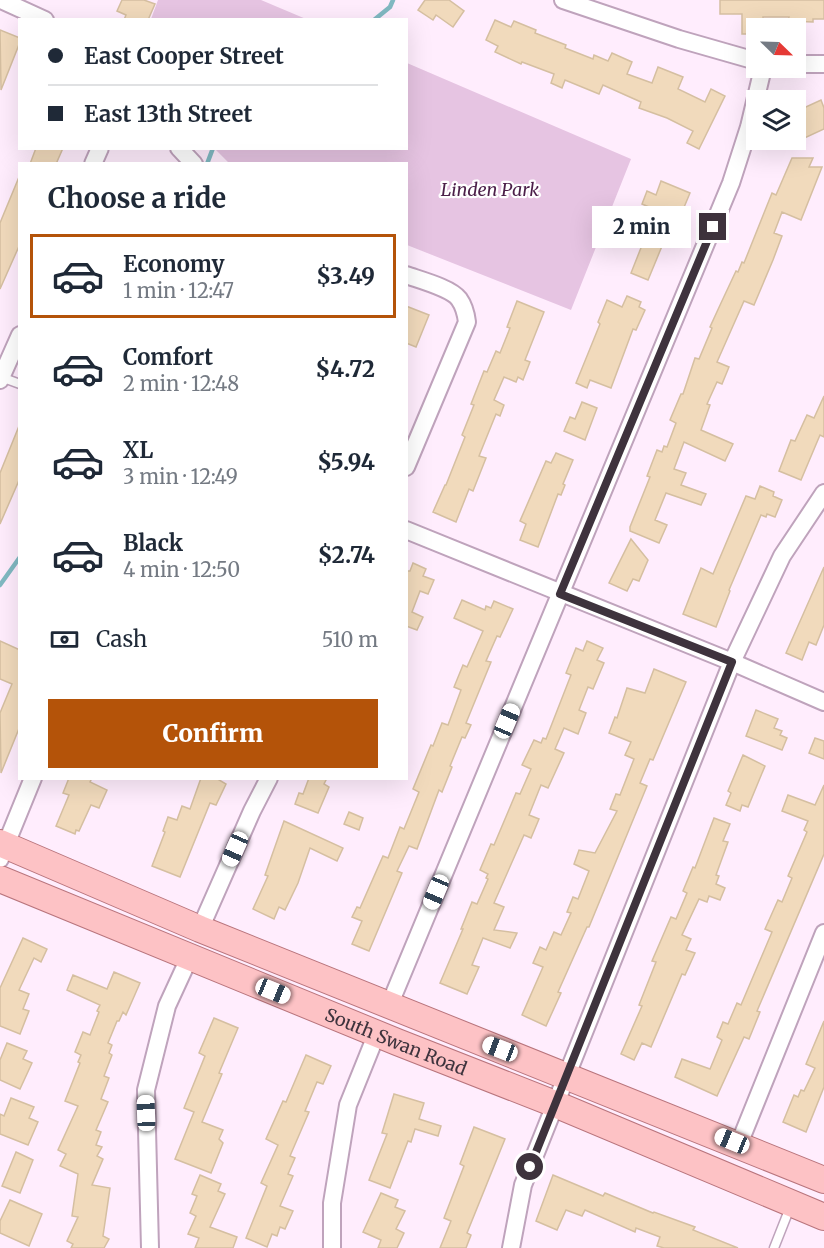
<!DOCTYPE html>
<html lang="en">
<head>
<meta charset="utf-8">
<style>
	body { margin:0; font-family:Merriweather,serif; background:#f6f6f7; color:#1f2937; height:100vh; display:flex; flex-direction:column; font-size:22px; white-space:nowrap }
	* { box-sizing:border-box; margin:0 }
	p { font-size:20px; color:#747a83 }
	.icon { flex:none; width:33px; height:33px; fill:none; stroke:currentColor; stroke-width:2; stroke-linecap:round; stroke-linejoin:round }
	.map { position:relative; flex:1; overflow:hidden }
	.side { position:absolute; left:18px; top:162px; width:390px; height:618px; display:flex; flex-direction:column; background:#fff; border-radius:0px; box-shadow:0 6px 24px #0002 }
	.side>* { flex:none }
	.top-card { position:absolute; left:18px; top:18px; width:390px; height:132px; border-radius:0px; box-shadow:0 6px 24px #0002; display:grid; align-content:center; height:132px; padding:0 30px; background:#fff }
	.needle { width:39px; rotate:113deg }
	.controls { position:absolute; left:746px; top:18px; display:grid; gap:12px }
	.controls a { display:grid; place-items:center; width:60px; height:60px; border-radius:0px; background:#fff; box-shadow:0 6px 24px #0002; font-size:30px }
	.end { position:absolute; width:27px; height:27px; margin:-14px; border:8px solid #3e333d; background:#fff; box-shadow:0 0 0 3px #fff }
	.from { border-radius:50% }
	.bubble { position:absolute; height:42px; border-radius:0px; background:#fff; box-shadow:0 6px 24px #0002; font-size:20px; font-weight:800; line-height:42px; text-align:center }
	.car { position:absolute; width:18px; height:36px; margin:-18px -9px; border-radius:8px; box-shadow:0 0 4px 2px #0007; background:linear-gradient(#fff 24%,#345 0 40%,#fff 0 76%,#345 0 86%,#fff 0) }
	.top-card b { display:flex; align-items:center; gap:21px; height:57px; font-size:22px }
	.top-card b+b { border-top:2px solid #e0e1e3 }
	.top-card i { width:15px; height:15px; background:#1f2937 }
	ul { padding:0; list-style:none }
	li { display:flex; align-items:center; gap:18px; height:84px; margin:0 12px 9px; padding:0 18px; border:3px solid transparent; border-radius:0px }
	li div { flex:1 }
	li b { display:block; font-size:22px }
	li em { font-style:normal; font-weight:800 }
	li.active { border-color:#b45309 }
	li>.icon { width:54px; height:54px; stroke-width:1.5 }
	h2 { padding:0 30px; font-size:27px; line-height:72px }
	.pay { display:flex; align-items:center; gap:15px; height:66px; padding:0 30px; font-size:22px }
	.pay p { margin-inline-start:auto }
	.button { display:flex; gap:12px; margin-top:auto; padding:12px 30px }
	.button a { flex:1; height:69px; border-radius:0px; background:#b45309; color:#fff; font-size:24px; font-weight:800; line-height:69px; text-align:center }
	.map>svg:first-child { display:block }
	.green { fill:#e6c4e2 }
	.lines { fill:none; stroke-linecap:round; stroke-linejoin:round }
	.stream { stroke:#81b9c2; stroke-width:4.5 }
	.building { fill:#f1dabc; stroke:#d5bfa1; stroke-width:1.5 }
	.service-casing { stroke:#bfa3bc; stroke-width:11 }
	.minor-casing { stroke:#bfa3bc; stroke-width:20 }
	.primary-casing { stroke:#b9757d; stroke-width:28 }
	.service { stroke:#fff; stroke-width:8 }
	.minor { stroke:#fff; stroke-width:16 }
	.primary { stroke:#fdc2c5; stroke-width:26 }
	.route { stroke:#3e333d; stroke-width:8 }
	.labels { text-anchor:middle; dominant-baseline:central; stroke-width:4.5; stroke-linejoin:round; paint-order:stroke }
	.park-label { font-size:18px; font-style:italic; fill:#4b1f49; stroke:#fff }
	.street-label { font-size:18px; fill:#3e333d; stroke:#fff }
</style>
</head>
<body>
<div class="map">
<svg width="824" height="1248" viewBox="0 0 824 1248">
	<rect width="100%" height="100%" fill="#ffedfd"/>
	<g class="green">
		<polygon points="158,0 261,0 306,19 151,19"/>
		<polygon points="407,63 631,159 571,310 407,245 406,164 229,163 215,149 406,148"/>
	</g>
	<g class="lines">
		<g class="stream">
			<polyline points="374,20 390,7 393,0"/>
			<polyline points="207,164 213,148"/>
			<polyline points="0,585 20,557"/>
		</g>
	</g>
	<g class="building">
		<polygon points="122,0 144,0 155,4 148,20 124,20 126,15 117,11"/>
		<polygon points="425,0 449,0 464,11 453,27 436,15 433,20 418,10"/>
		<polygon points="720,0 824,0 824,19 813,19 813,22 788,21 789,17 763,17 763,28 756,28 756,34 742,34 742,14 720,14"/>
		<polygon points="495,20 511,27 514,21 536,30 535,33 566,45 565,48 593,59 594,55 608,61 612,53 632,62 627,74 652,83 658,67 683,77 678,89 705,102 711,89 725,96 699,149 687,143 693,131 667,118 639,108 641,102 632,98 603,85 599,94 565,80 562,88 551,83 554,74 522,62 521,64 495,52 498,46 486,40"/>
		<polygon points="0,30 20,38 20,42 1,90"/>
		<polygon points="821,100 824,108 824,129 798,141 795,133 795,112"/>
		<polygon points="36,148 63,148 56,164 30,164"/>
		<polygon points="792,158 813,158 809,167 822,167 801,220 782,212 774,233 782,236 773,260 754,305 744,301 717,362 729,367 722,384 717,382 707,404 710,405 701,430 733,444 725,461 684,442 674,469 686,473 681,485 706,494 701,505 666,493 655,520 667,525 659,543 630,531 630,527 650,477 647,476 657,450 662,452 664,446 667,447 676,423 670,420 681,394 683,394 695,358 699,359 712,328 710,327 721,303 736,271 738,272 742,262 744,263 772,193 776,195"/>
		<polygon points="19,177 20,244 0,289 0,223"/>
		<polygon points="661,181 690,193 672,236 667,234 648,280 631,273 656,210 642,204 647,191 656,195"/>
		<polygon points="627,296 641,302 639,307 645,310 636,330 633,329 611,388 590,380 587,388 576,383 600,324 598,322 607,300 622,307"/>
		<polygon points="517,301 544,312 525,360 530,362 523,380 518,377 516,382 504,377 494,400 504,405 500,416 496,414 479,456 486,458 473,491 469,489 456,522 433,512 445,485 446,485 465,437 462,435 474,405 471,404 484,371 487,372 496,351 500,353 510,328 507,327"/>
		<polygon points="406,306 429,315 416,347 406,343"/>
		<polygon points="824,396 824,437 820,435 801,480 779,471 791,440 795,441 807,415 814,418"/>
		<polygon points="582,402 597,408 585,440 564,431 570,417 575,419"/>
		<polygon points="19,426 20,478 0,524 0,473"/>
		<polygon points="556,453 573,460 563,484 565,485 561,495 558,494 538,547 520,540 526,524 520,521 546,461 551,463"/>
		<polygon points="760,486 774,492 773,496 782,500 775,517 767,514 766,517 761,515 729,590 730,591 716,627 683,614 701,568 713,574 746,496 755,499"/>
		<polygon points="631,539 648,560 639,581 633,579 627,591 609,583"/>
		<polygon points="413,563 426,569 423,576 434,580 428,594 420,591 412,612 423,617 417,630 406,626 406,571 410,571"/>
		<polygon points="824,567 824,625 816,645 809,642 802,660 786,653"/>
		<polygon points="462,600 485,610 486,606 491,608 494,601 513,609 500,637 497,636 486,661 491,662 466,723 471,725 465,738 462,737 450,766 452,767 442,792 439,790 417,849 409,846 397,871 402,873 369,951 352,944 362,921 352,917 357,907 360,908 383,856 388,858 400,827 404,829 419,792 413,789 431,745 433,746 442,723 448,725 461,690 454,687 463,665 467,667 483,631 454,618"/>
		<polygon points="0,641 20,650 20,726 1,773 0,713 12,684 0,679"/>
		<polygon points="587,641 603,648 597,660 604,663 593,689 588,687 579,710 586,713 578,734 564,728 555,749 564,753 548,788 541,785 529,815 539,819 531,838 524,835 494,903 504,907 494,930 517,933 510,948 483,938 472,965 479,967 467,994 440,983 463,929 461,929 472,902 477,904 488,879 486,878 488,874 480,870 491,844 494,845 516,793 520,794 531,769 522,765 534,740 541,743 543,738 546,739 571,675 566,673 576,648 583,651"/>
		<polygon points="654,669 686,682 653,760 650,759 640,783 647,786 589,927 587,927 558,992 561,993 546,1026 522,1015 543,967 533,963 540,947 546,950 554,932 561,935 571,913 567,912 573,897 578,899 589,871 574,864 579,850 595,853 617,811 610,809 616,794 620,795 634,759 625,755 631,742 609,733 615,717 617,718 627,688 645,693"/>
		<polygon points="756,710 778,719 774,728 782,731 780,735 787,738 782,750 746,736"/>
		<polygon points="815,738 824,741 824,759 809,753"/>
		<polygon points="743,755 765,766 748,807 742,805 740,811 726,805 731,793 728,791"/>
		<polygon points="69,778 92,778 90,782 107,790 99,808 91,805 79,831 76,830 75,834 56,826 69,795 63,793"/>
		<polygon points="201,778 216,778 226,784 216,805 210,803 180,877 152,866 165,832 163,831 168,817 177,820 182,806 190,809"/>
		<polygon points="309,778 327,778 324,784 329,787 318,813 295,804 299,793 303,794"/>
		<polygon points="824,785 824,854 757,1011 760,1012 749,1039 744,1037 717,1096 675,1077 682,1059 710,1069 722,1040 717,1037 723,1022 728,1024 737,1003 741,1005 772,932 765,929 778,900 782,902 792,878 788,876 807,832 804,830 808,821 782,811 788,795 815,805"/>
		<polygon points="349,812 363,818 359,830 344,824"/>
		<polygon points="714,818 730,824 723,841 728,842 716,875 719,876 716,884 725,888 720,900 709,896 707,902 699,899 682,935 691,939 686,950 695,953 685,975 682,974 651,1047 642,1043 634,1060 621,1054 642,1006 639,1005 656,962 652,961 671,917 676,919 687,893 683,891 693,867 695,868"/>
		<polygon points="284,821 343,848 337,861 310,848 298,883 285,910 279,907 274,919 253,909 268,876 265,875"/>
		<polygon points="23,938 47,949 41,962 34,958 19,990 29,994 23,1009 29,1011 20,1034 0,1026 0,988"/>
		<polygon points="114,972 140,983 126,1015 123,1012 119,1021 117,1021 108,1043 112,1045 109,1053 112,1055 104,1076 109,1078 101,1099 108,1102 96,1130 101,1132 96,1145 102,1147 97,1156 103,1159 92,1185 110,1188 103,1236 109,1239 104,1248 71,1248 73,1244 67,1241 78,1217 72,1216 78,1174 60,1166 66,1154 58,1150 78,1106 65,1101 80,1063 78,1062 81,1055 75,1052 83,1032 90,1035 99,1012 97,1011 100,1005 67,990 73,975 107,989"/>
		<polygon points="214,1018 238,1028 219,1073 222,1074 202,1122 223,1130 219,1139 223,1143 211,1173 175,1159 194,1112 184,1108 205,1056 199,1053"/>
		<polygon points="824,1021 824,1087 806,1132 783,1122 794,1095 798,1097 801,1090 804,1091 815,1068 806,1064"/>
		<polygon points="7,1043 27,1051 23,1059 32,1063 20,1089 0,1080 0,1060"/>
		<polygon points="306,1055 331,1066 323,1084 317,1082 305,1111 309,1112 290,1156 295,1158 288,1174 293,1176 280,1206 293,1211 285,1229 280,1227 277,1236 272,1234 267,1247 246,1238 267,1186 261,1183 278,1145 266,1139 283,1101 286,1102"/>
		<polygon points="394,1094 424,1103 419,1119 441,1126 438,1136 415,1129 411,1142 408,1141 390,1188 369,1180 387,1134 382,1133"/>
		<polygon points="11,1098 34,1107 29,1118 38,1122 28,1145 0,1134 0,1114 4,1116"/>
		<polygon points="474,1127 505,1139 467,1233 471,1235 466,1248 440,1248 451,1221 444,1218 464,1166 460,1164"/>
		<polygon points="16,1152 33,1160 20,1193 2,1186"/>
		<polygon points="200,1175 221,1184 218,1191 225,1194 210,1227 237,1237 233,1248 195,1248 199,1238 188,1234 196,1216 190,1213 197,1196 192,1194"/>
		<polygon points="553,1175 603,1196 605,1193 653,1213 654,1212 695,1227 693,1230 738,1248 664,1248 657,1246 660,1237 636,1228 635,1232 585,1210 582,1216 566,1210 557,1230 536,1221"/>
		<polygon points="381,1193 398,1200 395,1207 405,1211 396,1229 404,1233 397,1248 378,1248 381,1240 363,1232"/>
		<polygon points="10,1200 42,1214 29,1246 0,1233 0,1221"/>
	</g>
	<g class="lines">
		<defs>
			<g id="service">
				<polyline points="1,377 20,384"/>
				<polyline points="774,1248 791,1205"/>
			</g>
			<g id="minor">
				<polyline points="1,0 45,20"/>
				<polyline points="563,0 679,39 756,61"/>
				<polyline points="795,64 824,64"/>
				<polyline points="179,148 194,164"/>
				<polyline points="93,164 100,148"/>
				<path d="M406 275C420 280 451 288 459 299 464 306 466 314 467 322L406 467"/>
				<polyline points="0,380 20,335"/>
				<polyline points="406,530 732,662 824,702"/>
				<polyline points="0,859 33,778"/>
				<polyline points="200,929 252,811 269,778"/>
				<polyline points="389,1006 731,183 749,127 763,68"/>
				<polyline points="739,1144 824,933"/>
				<polyline points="150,1248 146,1090 167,1006 190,956"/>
				<polyline points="332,1248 332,1203 348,1105 377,1033"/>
				<polyline points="511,1248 523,1185 732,662 782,556 824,493"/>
			</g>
			<g id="primary">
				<polyline points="0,843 200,929 824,1180"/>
				<path id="s1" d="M0 879 397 1042 555 1104 824 1217"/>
			</g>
		</defs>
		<use href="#service" class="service-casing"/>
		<use href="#minor" class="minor-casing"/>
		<use href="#primary" class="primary-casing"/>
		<use href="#service" class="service"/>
		<use href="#minor" class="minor"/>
		<use href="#primary" class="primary"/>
	</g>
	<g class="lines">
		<polyline class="route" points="530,1167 732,662 560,594 713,227"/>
	</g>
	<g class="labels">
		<g class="park-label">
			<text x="490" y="189">Linden Park</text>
		</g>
		<g class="street-label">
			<text stroke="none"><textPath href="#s1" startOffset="428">South Swan Road</textPath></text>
		</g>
	</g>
</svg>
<div class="controls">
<a><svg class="needle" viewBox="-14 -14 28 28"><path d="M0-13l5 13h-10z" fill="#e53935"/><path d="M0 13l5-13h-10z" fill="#747a83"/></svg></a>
<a><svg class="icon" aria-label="layers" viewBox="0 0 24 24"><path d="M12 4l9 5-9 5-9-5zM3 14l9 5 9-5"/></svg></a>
</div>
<i class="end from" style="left:530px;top:1167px"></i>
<i class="end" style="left:713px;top:227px"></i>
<div class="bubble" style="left:592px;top:206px;width:99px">2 min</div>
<i class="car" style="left:507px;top:721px;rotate:23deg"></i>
<i class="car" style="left:235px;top:849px;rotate:204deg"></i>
<i class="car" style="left:436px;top:892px;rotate:203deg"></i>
<i class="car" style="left:273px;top:991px;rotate:112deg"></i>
<i class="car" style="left:500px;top:1049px;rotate:291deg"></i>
<i class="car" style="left:146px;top:1113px;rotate:358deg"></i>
<i class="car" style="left:732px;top:1141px;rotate:292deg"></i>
<div class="top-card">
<b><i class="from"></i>East Cooper Street</b>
<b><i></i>East 13th Street</b>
</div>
<section class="side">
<h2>Choose a ride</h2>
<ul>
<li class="active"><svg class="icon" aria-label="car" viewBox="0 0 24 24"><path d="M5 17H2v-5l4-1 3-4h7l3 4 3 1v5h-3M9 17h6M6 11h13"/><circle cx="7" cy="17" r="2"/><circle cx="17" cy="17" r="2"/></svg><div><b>Economy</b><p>1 min · 12:47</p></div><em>$3.49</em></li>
<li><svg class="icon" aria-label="car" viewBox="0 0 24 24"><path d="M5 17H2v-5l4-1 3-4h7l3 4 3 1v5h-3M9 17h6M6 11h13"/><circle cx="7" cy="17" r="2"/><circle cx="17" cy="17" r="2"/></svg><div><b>Comfort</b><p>2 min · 12:48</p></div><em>$4.72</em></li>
<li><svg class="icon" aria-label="car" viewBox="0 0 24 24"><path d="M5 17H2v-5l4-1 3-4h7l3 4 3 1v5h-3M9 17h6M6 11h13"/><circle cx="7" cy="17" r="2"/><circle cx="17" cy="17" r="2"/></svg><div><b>XL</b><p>3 min · 12:49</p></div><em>$5.94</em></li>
<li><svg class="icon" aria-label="car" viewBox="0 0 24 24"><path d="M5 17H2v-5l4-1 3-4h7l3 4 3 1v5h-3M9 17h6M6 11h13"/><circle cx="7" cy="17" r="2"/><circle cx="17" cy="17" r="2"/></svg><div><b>Black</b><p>4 min · 12:50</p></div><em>$2.74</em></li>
</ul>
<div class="pay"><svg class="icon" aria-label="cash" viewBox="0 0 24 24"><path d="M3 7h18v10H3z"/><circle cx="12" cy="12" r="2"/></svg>Cash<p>510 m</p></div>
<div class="button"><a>Confirm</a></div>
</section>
</div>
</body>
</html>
